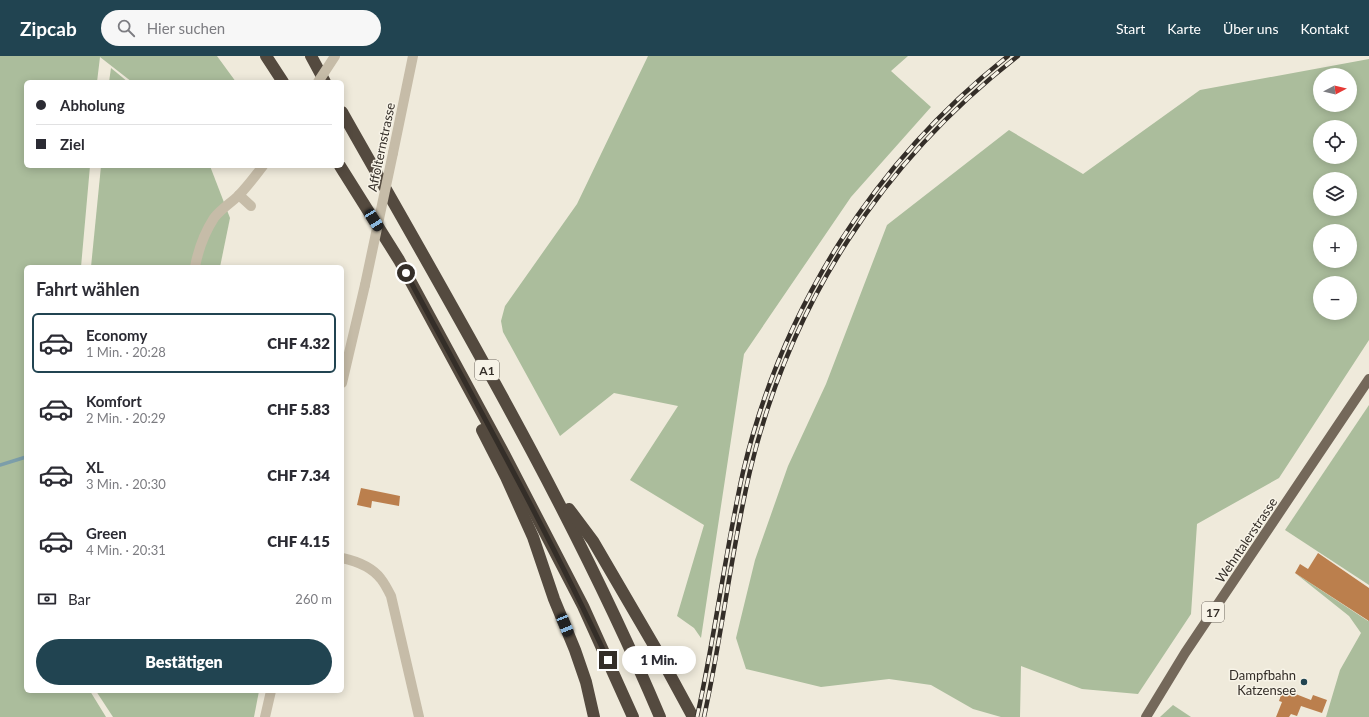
<!DOCTYPE html>
<html lang="de">
<head>
<meta charset="utf-8">
<style>
	body { margin:0; font-family:Lato,sans-serif; background:#f7f7f7; color:#2b2b33; height:100vh; display:flex; flex-direction:column; font-size:15px; white-space:nowrap }
	* { box-sizing:border-box; margin:0 }
	p { font-size:13px; color:#7c7c81 }
	.icon { flex:none; width:22px; height:22px; fill:none; stroke:currentColor; stroke-width:2; stroke-linecap:round; stroke-linejoin:round }
	.map { position:relative; flex:1; overflow:hidden }
	.panel { position:absolute; left:24px; top:209px; width:320px; height:428px; display:flex; flex-direction:column; background:#fff; border-radius:6px; box-shadow:0 2px 10px #0003 }
	.panel>* { flex:none }
	.guide { position:absolute; left:24px; top:24px; width:320px; height:88px; border-radius:6px; box-shadow:0 2px 10px #0003; display:grid; align-content:center; height:88px; padding:0 12px; background:#fff }
	.needle { width:26px; rotate:83deg }
	.buttons { position:absolute; left:1313px; top:12px; display:grid; gap:8px }
	.buttons a { display:grid; place-items:center; width:44px; height:44px; border-radius:50%; background:#fff; box-shadow:0 2px 10px #0003; font-size:20px }
	.end { position:absolute; width:18px; height:18px; margin:-9px; border:5px solid #342e28; background:#fff; box-shadow:0 0 0 2px #fff }
	.from { border-radius:50% }
	.bubble { position:absolute; height:28px; border-radius:14px; background:#fff; box-shadow:0 2px 10px #0003; font-size:13px; font-weight:800; line-height:28px; text-align:center }
	.car { position:absolute; width:12px; height:24px; margin:-12px -6px; border-radius:5px; box-shadow:0 0 3px 1px #0007; background:linear-gradient(#222 24%,#8ab4d8 0 40%,#222 0 76%,#8ab4d8 0 86%,#222 0) }
	.guide b { display:flex; align-items:center; gap:14px; height:38px; font-size:15px }
	.guide b+b { border-top:1px solid #e1e1e2 }
	.guide i { width:10px; height:10px; background:#2b2b33 }
	ul { padding:0; list-style:none }
	li { display:flex; align-items:center; gap:12px; height:60px; margin:0 8px 6px; padding:0 4px; border:2px solid transparent; border-radius:6px }
	li div { flex:1 }
	li b { display:block; font-size:15px }
	li em { font-style:normal; font-weight:800 }
	li.on { border-color:#214451 }
	li>.icon { width:36px; height:36px; stroke-width:1.5 }
	h2 { padding:0 12px; font-size:18px; line-height:48px }
	.pay { display:flex; align-items:center; gap:10px; height:44px; padding:0 12px; font-size:15px }
	.pay p { margin-inline-start:auto }
	.button { display:flex; gap:8px; margin-top:auto; padding:8px 12px }
	.button a { flex:1; height:46px; border-radius:24px; background:#214451; color:#fff; font-size:16px; font-weight:800; line-height:46px; text-align:center }
	header { display:flex; align-items:center; gap:24px; box-sizing:border-box; height:56px; padding:0 20px; background:#214451; color:#fff }
	header strong { font-size:19px }
	nav { display:flex; gap:22px; margin-inline-start:auto; font-size:14px }
	.search { width:280px; height:36px; background:#f7f7f7; display:flex; align-items:center; gap:10px; box-sizing:border-box; padding:0 14px; border-radius:22px; color:#7c7c81; font-size:15px }
	.map>svg:first-child { display:block }
	.green { fill:#abbd9c; fill-rule:evenodd }
	.lines { fill:none; stroke-linecap:round; stroke-linejoin:round }
	.stream { stroke:#7c9eaa; stroke-width:3.5 }
	.building { fill:#bb7f4d }
	.minor { stroke:#c6bca8; stroke-width:10 }
	.major { stroke:#74685a; stroke-width:10 }
	.highway { stroke:#544a3f; stroke-width:12 }
	.rail-casing { stroke:#342e28; stroke-width:4.5 }
	.rail { stroke:#f7f3e7; stroke-width:3; stroke-dasharray:9; stroke-linecap:butt }
	.minor-bridge { stroke:#c6bca8; stroke-width:10 }
	.route { stroke:#342e28; stroke-width:5 }
	.poi-dot { fill:#214451; stroke:#f7f3e7; stroke-width:1.5 }
	.labels { text-anchor:middle; dominant-baseline:central; stroke-width:3; stroke-linejoin:round; paint-order:stroke }
	.shield { fill:#f7f3e7; stroke:#6e6961; stroke-width:1 }
	.shield-label { font-size:12px; font-weight:bold; fill:#342e28 }
	.street-label { font-size:13px; fill:#342e28; stroke:#f7f3e7 }
	.poi-label { font-size:13px; fill:#342e28; stroke:#f7f3e7; text-anchor:end }
</style>
</head>
<body>
<header>
<strong>Zipcab</strong>
<div class="search"><svg class="icon" aria-label="search" viewBox="0 0 24 24"><circle cx="10" cy="10" r="6"/><path d="M15 15l6 6"/></svg>Hier suchen</div>
<nav><a>Start</a><a>Karte</a><a>Über uns</a><a>Kontakt</a></nav>
</header>
<div class="map">
<svg width="1369" height="661" viewBox="0 0 1369 661">
	<rect width="100%" height="100%" fill="#efeadb"/>
	<g class="green">
		<polygon points="0,0 217,0 236,26 132,26 100,1 97,26 26,26 26,110 90,110 81,211 26,211 26,635 90,635 106,661 0,661"/>
		<polygon points="648,0 908,0 891,15 931,51 851,141 744,298 701,582 694,572 677,560 704,469 630,424 678,350 614,337 560,380 503,276 501,265 505,250 577,148"/>
		<path d="M1369 3V284L1279 422 1197 468 1191 558 1138 638 1082 633 1021 610 1020 661H1001L973 653 931 629 889 623 821 631 746 613 736 582 755 504 788 410 826 328 887 169 1009 74 1083 118 1200 34ZM1320 19H1350V49H1320ZM1320 71H1350V101H1320ZM1320 123H1350V153H1320ZM1320 175H1350V205H1320ZM1320 227H1350V257H1320Z"/>
		<polygon points="111,12 128,26 109,26"/>
		<polygon points="101,110 210,110 230,162 220,211 91,211"/>
		<polygon points="1369,349 1369,529 1285,474"/>
		<polygon points="1295,517 1368,565 1369,564 1369,661 1326,661 1340,614 1361,577 1349,560"/>
		<polygon points="96,635 259,635 254,661 113,661"/>
		<polygon points="1173,649 1191,661 1160,661"/>
	</g>
	<g class="lines">
		<polyline class="stream" points="0,409 26,401"/>
	</g>
	<g class="building">
		<polygon points="361,432 400,440 399,450 372,445 371,452 357,449"/>
		<polygon points="1318,497 1369,532 1369,565 1295,517 1300,508 1308,513"/>
		<polygon points="1283,633 1311,644 1313,639 1327,644 1322,657 1301,650 1297,660 1291,658 1289,661 1276,661 1282,646 1279,645"/>
	</g>
	<g class="lines">
		<g class="minor">
			<polyline points="393,97 413,0"/>
			<polyline points="239,139 251,150"/>
			<path d="M195 211C198 195 205 176 214 162 221 153 231 147 239 139 248 130 255 120 263 110"/>
			<polyline points="342,327 365,229"/>
			<path d="M342 502C356 505 372 511 381 523 385 528 388 534 391 540L419 661"/>
			<polyline points="265,661 271,635"/>
		</g>
		<polyline class="major" points="1146,661 1185,597 1369,323"/>
		<g class="highway">
			<polyline points="266,0 283,26"/>
			<polyline points="311,0 325,26"/>
			<path d="M342 56C454 254 571 451 660 661"/>
			<polyline points="340,110 399,204 502,394 583,550 633,661"/>
			<polyline points="482,374 506,421 533,481 554,543 575,594 586,626 594,661"/>
			<polyline points="569,453 593,485 656,593 693,661"/>
		</g>
		<defs>
			<g id="rail">
				<path d="M697 661C715 580 725 497 743 416 782 251 875 105 1008 0"/>
				<path d="M704 661C722 580 731 496 750 415 790 247 882 106 1018 0"/>
			</g>
		</defs>
		<use href="#rail" class="rail-casing"/>
		<use href="#rail" class="rail"/>
		<g class="minor-bridge">
			<polyline points="318,26 335,0"/>
			<polyline points="365,229 393,97"/>
		</g>
	</g>
	<g class="lines">
		<path class="route" d="M406 217C475 345 546 472 608 604"/>
	</g>
	<circle class="poi-dot" cx="1304" cy="626" r="4"/>
	<g class="labels">
		<g class="shield">
			<rect x="475" y="304" width="24" height="20" rx="3"/>
			<rect x="1202" y="546" width="22" height="20" rx="3"/>
		</g>
		<g class="shield-label">
			<text x="487" y="314">A1</text>
			<text x="1213" y="556">17</text>
		</g>
		<g class="street-label">
			<text transform="translate(381 91) rotate(-78)">Affolternstrasse</text>
			<text transform="translate(1246 484) rotate(-56)">Wehntalerstrasse</text>
		</g>
		<g class="poi-label">
			<text x="1296" y="619">Dampfbahn<tspan x="1296" dy="15">Katzensee</tspan></text>
		</g>
	</g>
</svg>
<div class="buttons">
<a><svg class="needle" viewBox="-14 -14 28 28"><path d="M0-13l5 13h-10z" fill="#e53935"/><path d="M0 13l5-13h-10z" fill="#7c7c81"/></svg></a>
<a><svg class="icon" aria-label="locate" viewBox="0 0 24 24"><circle cx="12" cy="12" r="6"/><path d="M12 2v4M12 18v4M2 12h4M18 12h4"/></svg></a>
<a><svg class="icon" aria-label="layers" viewBox="0 0 24 24"><path d="M12 4l9 5-9 5-9-5zM3 14l9 5 9-5"/></svg></a>
<a>+</a>
<a>−</a>
</div>
<i class="end from" style="left:406px;top:217px"></i>
<i class="end" style="left:608px;top:604px"></i>
<div class="bubble" style="left:622px;top:590px;width:74px">1 Min.</div>
<i class="car" style="left:374px;top:164px;rotate:148deg"></i>
<i class="car" style="left:565px;top:569px;rotate:158deg"></i>
<div class="guide">
<b><i class="from"></i>Abholung</b>
<b><i></i>Ziel</b>
</div>
<section class="panel">
<h2>Fahrt wählen</h2>
<ul>
<li class="on"><svg class="icon" aria-label="car" viewBox="0 0 24 24"><path d="M5 17H2v-5l4-1 3-4h7l3 4 3 1v5h-3M9 17h6M6 11h13"/><circle cx="7" cy="17" r="2"/><circle cx="17" cy="17" r="2"/></svg><div><b>Economy</b><p>1 Min. · 20:28</p></div><em>CHF 4.32</em></li>
<li><svg class="icon" aria-label="car" viewBox="0 0 24 24"><path d="M5 17H2v-5l4-1 3-4h7l3 4 3 1v5h-3M9 17h6M6 11h13"/><circle cx="7" cy="17" r="2"/><circle cx="17" cy="17" r="2"/></svg><div><b>Komfort</b><p>2 Min. · 20:29</p></div><em>CHF 5.83</em></li>
<li><svg class="icon" aria-label="car" viewBox="0 0 24 24"><path d="M5 17H2v-5l4-1 3-4h7l3 4 3 1v5h-3M9 17h6M6 11h13"/><circle cx="7" cy="17" r="2"/><circle cx="17" cy="17" r="2"/></svg><div><b>XL</b><p>3 Min. · 20:30</p></div><em>CHF 7.34</em></li>
<li><svg class="icon" aria-label="car" viewBox="0 0 24 24"><path d="M5 17H2v-5l4-1 3-4h7l3 4 3 1v5h-3M9 17h6M6 11h13"/><circle cx="7" cy="17" r="2"/><circle cx="17" cy="17" r="2"/></svg><div><b>Green</b><p>4 Min. · 20:31</p></div><em>CHF 4.15</em></li>
</ul>
<div class="pay"><svg class="icon" aria-label="cash" viewBox="0 0 24 24"><path d="M3 7h18v10H3z"/><circle cx="12" cy="12" r="2"/></svg>Bar<p>260 m</p></div>
<div class="button"><a>Bestätigen</a></div>
</section>
</div>
</body>
</html>
